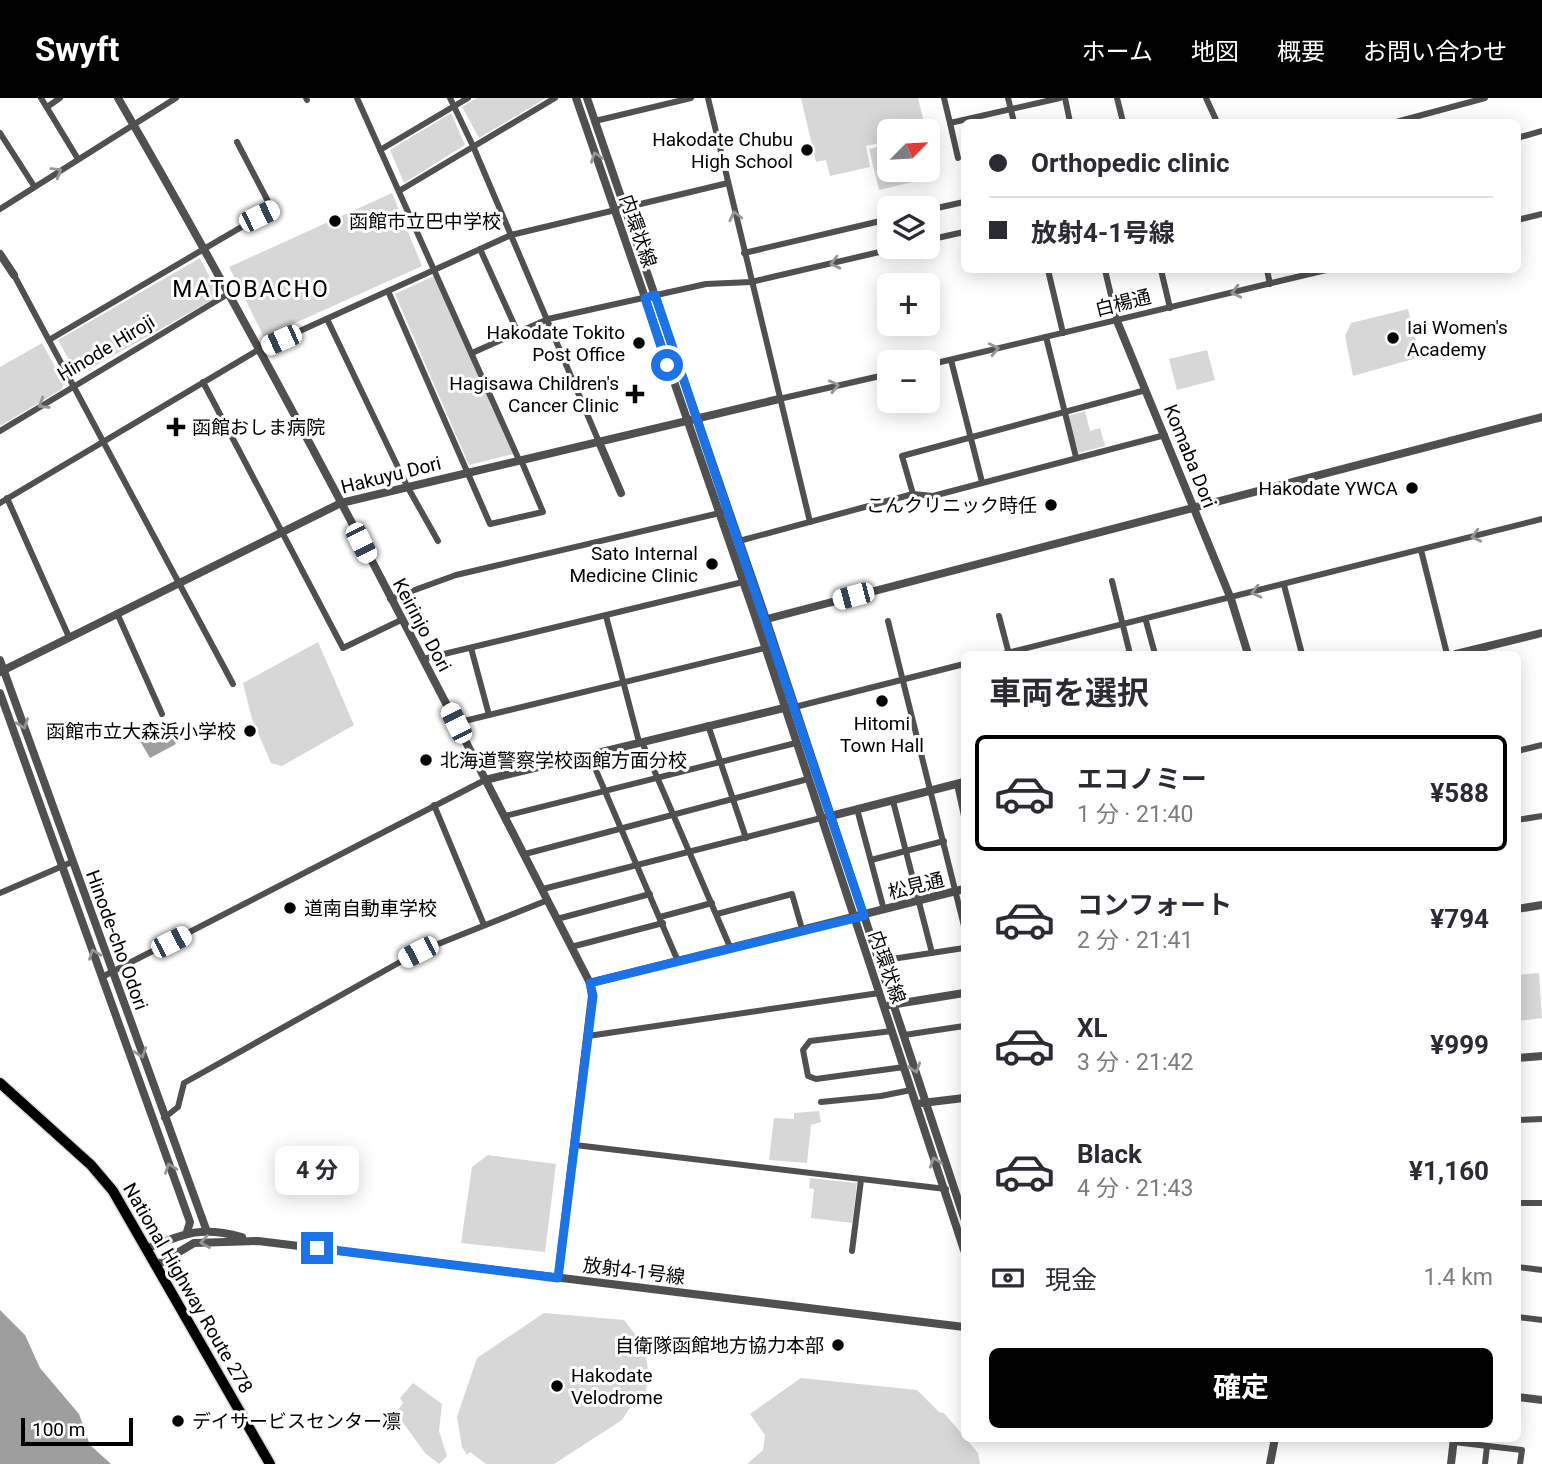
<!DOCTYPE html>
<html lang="ja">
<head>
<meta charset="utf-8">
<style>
	body { margin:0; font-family:Roboto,"Noto Sans JP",sans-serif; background:#f2f2f3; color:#2b2b33; height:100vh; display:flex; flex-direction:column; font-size:26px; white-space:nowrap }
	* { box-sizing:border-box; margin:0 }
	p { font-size:23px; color:#7c7c81 }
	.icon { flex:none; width:38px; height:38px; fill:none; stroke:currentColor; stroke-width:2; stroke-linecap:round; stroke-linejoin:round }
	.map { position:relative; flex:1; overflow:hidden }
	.details { position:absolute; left:961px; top:553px; width:560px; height:791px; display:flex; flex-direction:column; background:#fff; border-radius:10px; box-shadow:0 4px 18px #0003 }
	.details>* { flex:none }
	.hud { position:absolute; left:961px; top:21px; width:560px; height:154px; border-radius:10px; box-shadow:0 4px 18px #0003; display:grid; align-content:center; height:154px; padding:0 28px; background:#fff }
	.needle { width:46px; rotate:66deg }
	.fabs { position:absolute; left:877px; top:21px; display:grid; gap:14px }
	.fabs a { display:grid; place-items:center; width:63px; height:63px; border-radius:10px; background:#fff; box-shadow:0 4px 18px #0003; font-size:35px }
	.scale { position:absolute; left:21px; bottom:18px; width:112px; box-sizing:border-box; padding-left:7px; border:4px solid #000; border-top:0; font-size:19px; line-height:24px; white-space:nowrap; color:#000; -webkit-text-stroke:5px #fff; paint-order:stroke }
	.end { position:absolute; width:32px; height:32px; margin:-16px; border:9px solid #1a73e8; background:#fff; box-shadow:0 0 0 4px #fff }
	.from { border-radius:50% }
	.bubble { position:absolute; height:49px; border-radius:10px; background:#fff; box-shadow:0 4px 18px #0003; font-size:23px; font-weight:700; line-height:49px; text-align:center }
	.car { position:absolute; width:21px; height:42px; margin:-21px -10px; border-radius:9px; box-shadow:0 0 5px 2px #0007; background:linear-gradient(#fff 24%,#345 0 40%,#fff 0 76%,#345 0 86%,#fff 0) }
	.hud b { display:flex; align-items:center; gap:24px; height:66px; font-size:26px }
	.hud b+b { border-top:2px solid #e1e1e2 }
	.hud i { width:18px; height:18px; background:#2b2b33 }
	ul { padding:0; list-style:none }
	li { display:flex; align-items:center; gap:21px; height:116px; margin:0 14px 10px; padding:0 14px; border:4px solid transparent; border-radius:10px }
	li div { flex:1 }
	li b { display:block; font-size:26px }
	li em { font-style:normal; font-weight:700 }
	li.current { border-color:#000 }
	li>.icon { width:63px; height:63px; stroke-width:1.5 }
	h2 { padding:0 28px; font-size:32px; line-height:84px }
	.pay { display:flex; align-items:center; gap:18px; height:77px; padding:0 28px; font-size:26px }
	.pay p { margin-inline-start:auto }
	.action { display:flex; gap:14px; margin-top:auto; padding:14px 28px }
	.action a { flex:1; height:80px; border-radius:10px; background:#000; color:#fff; font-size:28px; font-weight:700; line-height:80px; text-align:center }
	header { display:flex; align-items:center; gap:42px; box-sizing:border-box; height:98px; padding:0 35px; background:#000; color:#fff }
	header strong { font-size:33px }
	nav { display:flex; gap:38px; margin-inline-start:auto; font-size:24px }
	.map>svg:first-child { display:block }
	.green { fill:#d7d7d7 }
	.water { fill:#9e9e9e }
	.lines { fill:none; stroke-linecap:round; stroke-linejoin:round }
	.trunk-casing { stroke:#dbdbdb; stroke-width:13 }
	.minor { stroke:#505050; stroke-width:6 }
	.tertiary { stroke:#505050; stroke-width:8 }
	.trunk { stroke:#000; stroke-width:10 }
	.oneway { stroke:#969696 }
	.route { stroke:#1a73e8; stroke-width:9 }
	.poi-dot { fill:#000; stroke:#fff; stroke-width:2.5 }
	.labels { text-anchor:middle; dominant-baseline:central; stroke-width:6; stroke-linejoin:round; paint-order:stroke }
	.poi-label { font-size:19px; fill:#000; stroke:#fff; text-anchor:end }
	.street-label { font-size:19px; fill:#000; stroke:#fff }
	.quarter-label { font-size:23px; letter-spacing:2px; fill:#000; stroke:#fff }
</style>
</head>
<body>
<header>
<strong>Swyft</strong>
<nav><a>ホーム</a><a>地図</a><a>概要</a><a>お問い合わせ</a></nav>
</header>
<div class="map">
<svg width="1542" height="1366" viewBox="0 0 1542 1366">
	<rect width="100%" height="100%" fill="#fff"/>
	<g class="green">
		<polygon points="477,0 546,0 479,40 462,9"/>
		<polygon points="801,0 918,0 926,33 889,33 889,43 866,48 870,69 830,78 826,62 816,64"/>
		<polygon points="451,15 465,47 404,85 390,52"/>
		<polygon points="928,38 937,78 879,92 869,51 889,46 889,72 928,72"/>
		<polygon points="392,95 422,168 264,239 229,169"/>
		<polygon points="200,160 219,198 81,276 75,273 58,242"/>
		<polygon points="434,178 513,356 469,367 395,196"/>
		<polygon points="1408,211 1420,259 1353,278 1345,238 1351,225"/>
		<polygon points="42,245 64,285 62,291 0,328 0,269"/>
		<polygon points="1207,252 1215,282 1177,292 1169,261"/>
		<polygon points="1085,313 1090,333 1100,330 1105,348 1079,355 1067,318"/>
		<polygon points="318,544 354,627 282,668 271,665 252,621 243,585"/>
		<polygon points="1539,875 1542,920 1517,923 1517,877"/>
		<polygon points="819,1013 821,1024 811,1027 807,1065 769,1062 774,1020 794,1021 794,1015"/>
		<polygon points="488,1057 556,1066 545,1154 461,1145 472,1069"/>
		<polygon points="810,1080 857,1085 852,1125 811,1120 814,1091 809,1090"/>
		<path d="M544 1215 624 1222C644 1246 653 1265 645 1297L639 1296 622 1322 554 1366H486L470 1354 467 1357 462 1349 457 1319 477 1260Z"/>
		<polygon points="801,1280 917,1292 939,1314 944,1315 978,1355 980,1366 747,1366 763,1352 765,1337 750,1316"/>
		<polygon points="413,1285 442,1306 439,1333 447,1358 439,1366 425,1355 396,1315 403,1305 400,1300"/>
	</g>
	<g class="water">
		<polygon points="166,628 176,646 150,660 140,643"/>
		<polygon points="0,1212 25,1237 40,1270 79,1316 90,1347 111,1366 0,1366"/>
	</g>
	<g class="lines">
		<defs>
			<polyline id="trunk" points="0,985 91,1067 113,1093 270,1366"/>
		</defs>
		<use href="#trunk" class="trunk-casing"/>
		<g class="minor">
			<polyline points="41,0 78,61"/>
			<polyline points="306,0 307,2"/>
			<polyline points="357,0 519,362"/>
			<polyline points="450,0 473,48 599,344"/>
			<polyline points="708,0 810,424"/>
			<polyline points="944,0 950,25 1060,0"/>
			<polyline points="1008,0 1014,24"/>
			<polyline points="1065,0 1070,24"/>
			<polyline points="1117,0 1123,24"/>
			<polyline points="1206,0 1217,24"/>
			<polyline points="47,9 60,0"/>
			<polyline points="595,23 691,0"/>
			<polyline points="1396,24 1485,0"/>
			<polyline points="950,25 958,60"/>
			<polyline points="0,35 34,88"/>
			<polyline points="1517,40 1542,33"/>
			<polyline points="380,52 468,0"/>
			<polyline points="399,93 555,0"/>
			<polyline points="0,111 176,0"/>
			<polyline points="928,112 964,104"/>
			<polyline points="1517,122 1542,116"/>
			<polyline points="928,142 964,134"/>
			<polyline points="480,151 518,235"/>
			<polyline points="744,155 889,121"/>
			<polyline points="1048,172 1063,235"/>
			<polyline points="1105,172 1117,223"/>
			<polyline points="1161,172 1170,210"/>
			<polyline points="1267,172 1270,186"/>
			<polyline points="14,177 233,586"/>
			<polyline points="388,193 490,426 543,414 521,362"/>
			<polyline points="327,221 407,388 438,443"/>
			<polyline points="1046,239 1076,359"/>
			<polyline points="49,242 272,111 237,44"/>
			<polyline points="472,255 548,221 706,186 751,184 901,149"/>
			<polyline points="951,262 982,384"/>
			<polyline points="928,267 1326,172"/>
			<polyline points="203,284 343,550 401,522"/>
			<polyline points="779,301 889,276"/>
			<polyline points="0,333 228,196"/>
			<polyline points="913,396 902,358 1146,292"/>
			<polyline points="7,400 69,539"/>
			<polyline points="0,405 258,252 511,137 728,85"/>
			<polyline points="739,443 913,396 933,398 1165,337"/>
			<polyline points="1421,452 1447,556"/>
			<polyline points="1112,483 1130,556"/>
			<polyline points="1284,487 1302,556"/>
			<polyline points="390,501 456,477 724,414"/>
			<polyline points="117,515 162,616"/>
			<polyline points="606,518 639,644"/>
			<polyline points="999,518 1009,556"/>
			<polyline points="888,523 964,828"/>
			<polyline points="1146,523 1155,556"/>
			<polyline points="471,550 489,617"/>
			<polyline points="1003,556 1542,421"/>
			<polyline points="423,561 743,484"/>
			<polyline points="795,609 964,566"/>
			<polyline points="456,625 765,550"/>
			<polyline points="708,627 746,740"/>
			<polyline points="642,644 730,849"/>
			<polyline points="1517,653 1542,647"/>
			<polyline points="589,656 677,861"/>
			<polyline points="957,686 964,718"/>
			<polyline points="893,703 932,855"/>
			<polyline points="434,707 484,827"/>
			<polyline points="857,711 884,812"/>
			<polyline points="505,718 796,645"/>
			<polyline points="1517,722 1542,718"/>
			<polyline points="525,756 808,681"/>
			<polyline points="871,762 944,743"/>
			<polyline points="543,791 825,719"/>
			<polyline points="0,795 72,764"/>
			<polyline points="717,816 792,796 802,831"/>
			<polyline points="660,819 712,805"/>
			<polyline points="557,821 650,796"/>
			<polyline points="571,849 663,825"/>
			<polyline points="879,863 964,850"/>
			<polyline points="102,879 485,682"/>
			<polyline points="892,933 810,943 803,952 808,978 816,981 904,969"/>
			<polyline points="904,937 964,928"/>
			<polyline points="588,938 879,895"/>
			<polyline points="821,1004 881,998 911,992"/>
			<polyline points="164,1020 178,1009 184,985 418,854 548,802"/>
			<polyline points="1517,1022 1542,1021"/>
			<polyline points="575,1047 946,1091"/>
			<polyline points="1517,1105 1542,1105"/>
			<polyline points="852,1153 861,1082"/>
			<polyline points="1517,1169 1542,1172"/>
			<polyline points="1517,1219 1542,1222"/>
			<polyline points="1454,1344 1522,1352 1520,1366"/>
			<polyline points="1485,1366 1487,1348"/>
		</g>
		<g class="tertiary">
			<path d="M118 0C286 289 437 588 590 885L592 898 558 1180"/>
			<polyline points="576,0 754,515 964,1152"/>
			<polyline points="587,0 763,512 964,1120"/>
			<polyline points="0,156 14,177"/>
			<polyline points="1117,223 1231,501 1248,556"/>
			<polyline points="599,344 621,395"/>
			<polyline points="763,522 1542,319"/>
			<polyline points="1456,556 1542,535"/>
			<polyline points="0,562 206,1131"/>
			<polyline points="0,574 341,405 779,301"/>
			<polyline points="0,595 190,1124 187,1134"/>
			<polyline points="485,682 788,609"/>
			<polyline points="831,718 964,684"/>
			<polyline points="1517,811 1542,807"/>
			<polyline points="590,885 964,791"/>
			<polyline points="890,907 964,895"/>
			<polyline points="1517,960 1542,958"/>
			<polyline points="922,1005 964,1000"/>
			<path d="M148 1150C186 1135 201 1128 242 1139"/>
			<polyline points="157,1167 194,1145 258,1143 964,1229"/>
			<polyline points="1517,1299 1542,1302"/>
			<polyline points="1270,1366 1275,1340"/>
			<polyline points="1451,1366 1454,1340"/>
		</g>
		<use href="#trunk" class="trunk"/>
	</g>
	<defs><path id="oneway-chevron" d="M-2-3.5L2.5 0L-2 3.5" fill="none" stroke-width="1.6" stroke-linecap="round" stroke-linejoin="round" transform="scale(1.75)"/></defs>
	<g class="oneway">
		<use href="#oneway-chevron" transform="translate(596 59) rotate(-109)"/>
		<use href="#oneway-chevron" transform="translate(57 74) rotate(-32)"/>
		<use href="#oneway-chevron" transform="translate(735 118) rotate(-103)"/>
		<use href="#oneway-chevron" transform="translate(835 165) rotate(166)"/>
		<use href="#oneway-chevron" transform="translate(1236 194) rotate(166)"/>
		<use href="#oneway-chevron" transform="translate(994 251) rotate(-13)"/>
		<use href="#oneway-chevron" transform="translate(834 288) rotate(-13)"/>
		<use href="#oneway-chevron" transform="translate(43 306) rotate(149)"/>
		<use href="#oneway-chevron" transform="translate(1476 438) rotate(166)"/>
		<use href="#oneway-chevron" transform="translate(1256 494) rotate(166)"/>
		<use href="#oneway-chevron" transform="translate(23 626) rotate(70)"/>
		<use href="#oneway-chevron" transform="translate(94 856) rotate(-110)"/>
		<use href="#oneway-chevron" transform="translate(141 955) rotate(71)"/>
		<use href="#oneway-chevron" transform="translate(915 970) rotate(72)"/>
		<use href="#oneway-chevron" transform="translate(935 1064) rotate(-108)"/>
		<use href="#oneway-chevron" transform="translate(170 1070) rotate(-110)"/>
		<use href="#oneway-chevron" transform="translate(205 1144) rotate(171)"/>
	</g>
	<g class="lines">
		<polyline class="route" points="317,1150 558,1180 593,898 590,885 864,818 655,197 645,200 667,267"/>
	</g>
	<g class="poi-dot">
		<circle cx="807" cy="52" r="7"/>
		<circle cx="335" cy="123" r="7"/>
		<circle cx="1393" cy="240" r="7"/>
		<circle cx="639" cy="245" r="7"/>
		<path d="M631.5 285.5h7v7h7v7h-7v7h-7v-7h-7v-7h7z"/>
		<path d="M172.5 318.5h7v7h7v7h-7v7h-7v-7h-7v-7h7z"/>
		<circle cx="1412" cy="390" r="7"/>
		<circle cx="1051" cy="407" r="7"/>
		<circle cx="712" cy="466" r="7"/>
		<circle cx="882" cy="603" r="7"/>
		<circle cx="250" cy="633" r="7"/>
		<circle cx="426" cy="662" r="7"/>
		<circle cx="290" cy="810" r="7"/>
		<circle cx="838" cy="1247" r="7"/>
		<circle cx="557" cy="1288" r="7"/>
		<circle cx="178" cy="1323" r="7"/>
	</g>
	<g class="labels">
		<g class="poi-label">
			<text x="793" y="41">Hakodate Chubu<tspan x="793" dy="22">High School</tspan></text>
			<text x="349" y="123" text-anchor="start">函館市立巴中学校</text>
			<text x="1407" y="229" text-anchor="start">Iai Women's<tspan x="1407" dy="22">Academy</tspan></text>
			<text x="625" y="234">Hakodate Tokito<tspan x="625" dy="22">Post Office</tspan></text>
			<text x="619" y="285">Hagisawa Children's<tspan x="619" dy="22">Cancer Clinic</tspan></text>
			<text x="192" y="329" text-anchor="start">函館おしま病院</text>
			<text x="1398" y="390">Hakodate YWCA</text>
			<text x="1037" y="407">こんクリニック時任</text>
			<text x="698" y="455">Sato Internal<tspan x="698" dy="22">Medicine Clinic</tspan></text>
			<text x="882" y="625" text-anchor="middle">Hitomi<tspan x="882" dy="22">Town Hall</tspan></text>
			<text x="236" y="633">函館市立大森浜小学校</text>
			<text x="440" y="662" text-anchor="start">北海道警察学校函館方面分校</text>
			<text x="304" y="810" text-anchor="start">道南自動車学校</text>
			<text x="824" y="1247">自衛隊函館地方協力本部</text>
			<text x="571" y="1277" text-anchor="start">Hakodate<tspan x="571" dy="22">Velodrome</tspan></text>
			<text x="192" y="1323" text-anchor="start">デイサービスセンター凛</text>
		</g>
		<g class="street-label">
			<text transform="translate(638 133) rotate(71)">内環状線</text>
			<text transform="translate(1123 205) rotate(-14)">白楊通</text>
			<text transform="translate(106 250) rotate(-31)">Hinode Hiroji</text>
			<text transform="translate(1190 358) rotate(68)">Komaba Dori</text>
			<text transform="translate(391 377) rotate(-14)">Hakuyu Dori</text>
			<text transform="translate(422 527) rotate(62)">Keirinjo Dori</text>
			<text transform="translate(916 788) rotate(-14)">松見通</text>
			<text transform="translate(117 842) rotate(70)">Hinode-cho Odori</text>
			<text transform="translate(887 869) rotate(71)">内環状線</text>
			<text transform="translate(634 1173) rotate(7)">放射4-1号線</text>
			<text transform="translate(188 1190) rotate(60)">National Highway Route 278</text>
		</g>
		<g class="quarter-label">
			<text x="251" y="191">MATOBACHO</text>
		</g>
	</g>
</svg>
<div class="fabs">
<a><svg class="needle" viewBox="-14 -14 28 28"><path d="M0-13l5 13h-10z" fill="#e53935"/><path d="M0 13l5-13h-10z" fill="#7c7c81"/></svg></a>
<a><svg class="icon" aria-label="layers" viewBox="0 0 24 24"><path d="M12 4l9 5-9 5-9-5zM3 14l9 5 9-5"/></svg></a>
<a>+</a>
<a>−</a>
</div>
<div class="scale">100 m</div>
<i class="end from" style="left:667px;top:267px"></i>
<i class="end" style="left:317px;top:1150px"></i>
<div class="bubble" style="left:275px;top:1048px;width:84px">4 分</div>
<i class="car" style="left:259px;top:118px;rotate:64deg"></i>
<i class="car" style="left:281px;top:242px;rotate:246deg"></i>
<i class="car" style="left:361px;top:445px;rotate:153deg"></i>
<i class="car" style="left:853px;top:498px;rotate:255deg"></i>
<i class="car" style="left:456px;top:625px;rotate:333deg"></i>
<i class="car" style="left:171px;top:844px;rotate:63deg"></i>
<i class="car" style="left:418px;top:854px;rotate:243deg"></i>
<div class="hud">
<b><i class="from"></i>Orthopedic clinic</b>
<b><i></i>放射4-1号線</b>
</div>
<section class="details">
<h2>車両を選択</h2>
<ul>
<li class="current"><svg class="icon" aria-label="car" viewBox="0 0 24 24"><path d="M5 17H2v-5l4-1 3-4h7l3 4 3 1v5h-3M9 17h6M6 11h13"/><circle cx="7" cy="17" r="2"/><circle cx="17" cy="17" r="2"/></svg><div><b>エコノミー</b><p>1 分 · 21:40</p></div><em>¥588</em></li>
<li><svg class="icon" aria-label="car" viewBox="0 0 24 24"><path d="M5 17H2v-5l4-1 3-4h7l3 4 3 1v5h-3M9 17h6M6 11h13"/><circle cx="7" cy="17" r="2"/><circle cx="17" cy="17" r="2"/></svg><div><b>コンフォート</b><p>2 分 · 21:41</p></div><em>¥794</em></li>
<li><svg class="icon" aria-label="car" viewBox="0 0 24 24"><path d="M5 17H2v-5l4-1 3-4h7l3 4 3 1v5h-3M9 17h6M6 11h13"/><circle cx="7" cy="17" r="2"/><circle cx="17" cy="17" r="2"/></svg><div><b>XL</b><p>3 分 · 21:42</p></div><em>¥999</em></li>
<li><svg class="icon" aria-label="car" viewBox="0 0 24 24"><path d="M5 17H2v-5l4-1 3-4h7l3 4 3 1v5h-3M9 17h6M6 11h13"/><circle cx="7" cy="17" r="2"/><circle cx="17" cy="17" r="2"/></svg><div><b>Black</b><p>4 分 · 21:43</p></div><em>¥1,160</em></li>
</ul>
<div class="pay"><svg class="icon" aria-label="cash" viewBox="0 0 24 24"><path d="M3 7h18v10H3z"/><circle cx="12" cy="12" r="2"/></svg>現金<p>1.4 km</p></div>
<div class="action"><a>確定</a></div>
</section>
</div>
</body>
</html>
